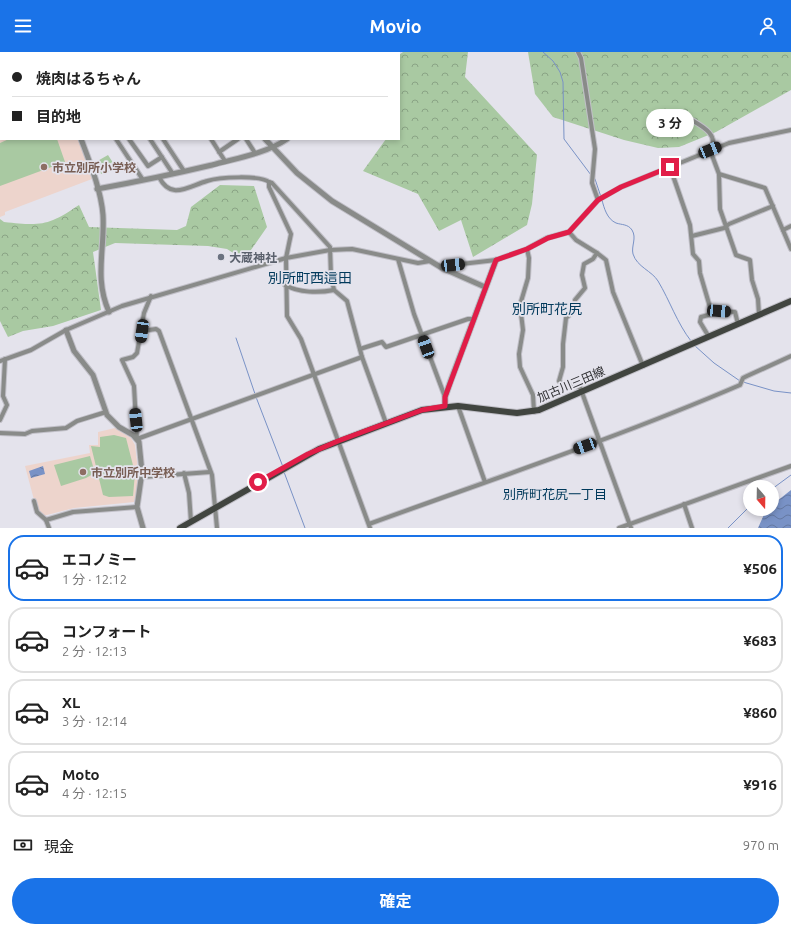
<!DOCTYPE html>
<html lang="ja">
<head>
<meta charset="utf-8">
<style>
	body { margin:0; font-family:Ubuntu,"Noto Sans JP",sans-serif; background:#f6f6f6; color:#222; height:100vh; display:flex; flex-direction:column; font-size:15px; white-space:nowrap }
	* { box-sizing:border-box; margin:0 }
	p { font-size:13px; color:#767676 }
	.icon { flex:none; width:22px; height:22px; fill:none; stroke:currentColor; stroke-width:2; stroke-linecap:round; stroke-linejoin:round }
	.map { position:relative; height:476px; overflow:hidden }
	.side { display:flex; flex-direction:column; background:#fff; flex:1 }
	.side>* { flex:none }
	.guide { position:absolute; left:0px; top:0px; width:400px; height:88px; box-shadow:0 2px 6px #0003; display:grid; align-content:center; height:88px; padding:0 12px; background:#fff }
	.needle { width:26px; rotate:160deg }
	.buttons { position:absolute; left:743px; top:428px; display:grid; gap:8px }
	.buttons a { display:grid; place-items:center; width:36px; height:36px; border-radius:50%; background:#fff; box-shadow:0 2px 6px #0003; font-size:20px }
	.end { position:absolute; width:18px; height:18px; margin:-9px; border:5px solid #e11d48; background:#fff; box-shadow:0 0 0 2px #fff }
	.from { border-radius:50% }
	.bubble { position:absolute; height:28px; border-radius:14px; background:#fff; box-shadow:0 2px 6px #0003; font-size:13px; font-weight:700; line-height:28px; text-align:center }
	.car { position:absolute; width:12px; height:24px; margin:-12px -6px; border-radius:5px; box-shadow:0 0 3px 1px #0007; background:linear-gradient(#222 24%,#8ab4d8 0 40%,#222 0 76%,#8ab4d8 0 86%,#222 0) }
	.guide b { display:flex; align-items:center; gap:14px; height:38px; font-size:15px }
	.guide b+b { border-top:1px solid #e0e0e0 }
	.guide i { width:10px; height:10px; background:#222 }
	ul { padding:7px 0 0; list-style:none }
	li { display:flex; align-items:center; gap:12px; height:66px; margin:0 8px 6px; padding:0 4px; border:2px solid #e0e0e0; border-radius:16px }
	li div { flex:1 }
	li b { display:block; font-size:15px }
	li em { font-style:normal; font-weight:700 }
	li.active { border-color:#1a73e8 }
	li>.icon { width:36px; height:36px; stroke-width:1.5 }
	.pay { display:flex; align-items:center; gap:10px; height:44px; padding:0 12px; font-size:15px }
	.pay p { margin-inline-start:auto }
	.primary-button { display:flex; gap:8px; margin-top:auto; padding:8px 12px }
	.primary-button a { flex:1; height:46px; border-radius:24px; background:#1a73e8; color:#fff; font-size:16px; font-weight:700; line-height:46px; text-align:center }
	header { display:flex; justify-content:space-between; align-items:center; height:52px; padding:0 12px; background:#1a73e8; color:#fff; font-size:18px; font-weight:700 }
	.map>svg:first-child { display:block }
	.education { fill:#edd4cc }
	.forest { fill:url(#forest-crowns) }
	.park { fill:#a9c9a2 }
	.water { fill:url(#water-waves) }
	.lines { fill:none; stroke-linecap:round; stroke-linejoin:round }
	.stream { stroke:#7992c6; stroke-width:1 }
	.minor-casing { stroke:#c0bfc7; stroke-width:6 }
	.tertiary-casing { stroke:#c0bfc7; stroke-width:7 }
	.primary-casing { stroke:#c0bfc7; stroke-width:8 }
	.minor { stroke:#898b89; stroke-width:4 }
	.tertiary { stroke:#898b89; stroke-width:5 }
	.primary { stroke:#414540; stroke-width:6 }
	.route { stroke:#e11d48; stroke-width:5 }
	.education-dot { fill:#8d6e63; stroke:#e4e3ec; stroke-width:1.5 }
	.worship-dot { fill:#6b7280; stroke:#e4e3ec; stroke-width:1.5 }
	.labels { text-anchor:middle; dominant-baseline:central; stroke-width:3.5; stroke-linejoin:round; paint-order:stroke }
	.education-label { font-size:12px; font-weight:bold; fill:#785e54; stroke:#e4e3ec; text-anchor:start }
	.worship-label { font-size:12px; font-weight:bold; fill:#5b616d; stroke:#e4e3ec; text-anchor:start }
	.street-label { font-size:12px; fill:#2f2f32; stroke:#e4e3ec }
	.neighbourhood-label { font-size:13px; fill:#00395b; stroke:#e4e3ec }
	.quarter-label { font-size:14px; fill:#00395b; stroke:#e4e3ec }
</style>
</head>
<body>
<header><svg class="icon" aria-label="menu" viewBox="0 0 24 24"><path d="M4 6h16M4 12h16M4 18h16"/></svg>Movio<svg class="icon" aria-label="person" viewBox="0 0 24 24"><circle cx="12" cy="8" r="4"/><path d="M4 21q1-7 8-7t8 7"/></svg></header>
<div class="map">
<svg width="791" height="476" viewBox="0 0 791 476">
	<defs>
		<pattern id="forest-crowns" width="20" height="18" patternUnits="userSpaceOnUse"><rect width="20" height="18" fill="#a9c9a2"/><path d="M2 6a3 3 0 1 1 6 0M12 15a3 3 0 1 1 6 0" fill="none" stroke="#8aa485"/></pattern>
		<pattern id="water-waves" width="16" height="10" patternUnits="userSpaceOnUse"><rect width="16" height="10" fill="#7992c6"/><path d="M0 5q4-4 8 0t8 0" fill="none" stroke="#6478a1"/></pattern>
	</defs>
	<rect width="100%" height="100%" fill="#e4e3ec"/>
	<g class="education">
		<polygon points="0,85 1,87 78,87 92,127 5,160 5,163 0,165"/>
		<polygon points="115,376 131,386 135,393 139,426 134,450 74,456 43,464 37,459 25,414 90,401 89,393 98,393 98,380"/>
	</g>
	<g class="forest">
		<polygon points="403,0 468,0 465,25 537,103 532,152 527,173 473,205 461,168 439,179 418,142 363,119 386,87 399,87 399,3"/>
		<polygon points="528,0 791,0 791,38 716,80 679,95 658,96 624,88 553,65 535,42"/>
		<path d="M220 133 254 134 267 175 244 208 227 197 208 194 115 191 93 200 101 258 53 274 23 279 8 285 0 269V167L4 170C41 174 48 174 79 153L89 175 177 178 186 174 191 155Z"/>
	</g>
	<g class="park">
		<polygon points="9,87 57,87 65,110 0,134 0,91"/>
		<polygon points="108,103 117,117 101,122 100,118 95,116 94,111"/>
		<polygon points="114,383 126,386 135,421 133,444 109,445 103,443 91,394 100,395 100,385"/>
		<polygon points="90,404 95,421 86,426 61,434 54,413"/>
	</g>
	<g class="water">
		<polygon points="43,414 45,422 31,426 29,419"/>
		<polygon points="791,438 791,476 758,476 766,458 772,457 772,453"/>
	</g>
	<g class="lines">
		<g class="stream">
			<polyline points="543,0 553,9 560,20 563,30 564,87 591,123"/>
			<polyline points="595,127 601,145"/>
			<path d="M602 148C604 156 607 167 616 171 622 173 628 172 632 178 637 186 631 194 633 202 637 215 652 219 658 229 670 249 677 271 691 289"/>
			<polyline points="236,286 255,342"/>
			<polyline points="694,293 714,311 740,329"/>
			<polyline points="743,330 774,339 791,341"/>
			<polyline points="256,345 283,415"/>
			<polyline points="284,420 305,476"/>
			<polyline points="772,437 791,423"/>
			<polyline points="728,476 750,454"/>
		</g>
		<defs>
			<g id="minor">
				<polyline points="105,0 106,1"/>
				<polyline points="153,0 154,1"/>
				<polyline points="578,0 581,6 595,97 592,131 598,148"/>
				<polyline points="297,1 299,0"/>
				<path d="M678 65 684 63C694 71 722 80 710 98L719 122 765 136 791 197"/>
				<polyline points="116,87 143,128"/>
				<polyline points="129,87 148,114 162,105"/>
				<polyline points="150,87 173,122"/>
				<polyline points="163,87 184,119"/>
				<polyline points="211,87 225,109"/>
				<polyline points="246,87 255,101"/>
				<polyline points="219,100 238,87"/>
				<polyline points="670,115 690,173 693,202 699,209 700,221 712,262 701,265 700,270 709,285"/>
				<polyline points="719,122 720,157 736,203 750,208 752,228 758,247 759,263"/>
				<path d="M159 125C171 149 189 134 207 129 219 125 260 123 269 130V135L291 182 286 206 287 264 301 287 370 476"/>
				<polyline points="269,130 272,131 330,195 331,224 334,238 347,249 362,305 386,371"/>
				<polyline points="783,178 791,174"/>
				<polyline points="569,180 576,188 597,201 593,207 584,212 582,223 585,236 575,248 575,258 566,266 563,292 563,315 559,329 562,332 580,335 631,476"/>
				<polyline points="692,184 724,176 729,172 773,154"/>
				<polyline points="527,197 529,206 528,226 520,253 523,278 519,302 520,315 533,343 534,360"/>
				<polyline points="597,201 606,208 613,240 643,314"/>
				<polyline points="398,207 414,262 445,345"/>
				<polyline points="442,216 444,214 496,208 527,197 547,186 569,180 598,148 621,135 729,91 791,78"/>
				<path d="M285 233C299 241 319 241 334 238"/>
				<polyline points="151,244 144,261 137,301 133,305 122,308 134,334 137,387 362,305"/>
				<polyline points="712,262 719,259 735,260 738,272"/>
				<polyline points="142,279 156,277 159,279 212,423 217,476"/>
				<polyline points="360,297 382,290 386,295 468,267 474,267"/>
				<polyline points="0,309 31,298 66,278 122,254 286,206 330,198 352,197 418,211 430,209"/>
				<polyline points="458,354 485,430"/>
				<polyline points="0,368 7,353 3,344 5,307"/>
				<polyline points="0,381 25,382 32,379 66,376 77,369 106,360"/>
				<polyline points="184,421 189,441 191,470"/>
				<polyline points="142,425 210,420"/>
				<polyline points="34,449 37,460 46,468"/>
				<polyline points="684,452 692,476"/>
				<path d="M369 472C493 427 619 385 740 333L743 326 747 324 791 304"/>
				<polyline points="49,476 46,468 73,460 137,455"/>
				<polyline points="619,476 791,414"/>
			</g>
			<g id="tertiary">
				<polyline points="205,0 206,1"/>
				<polyline points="312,0 312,1"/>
				<polyline points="85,1 87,0"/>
				<polyline points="0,41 1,40"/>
				<path d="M81 87C90 111 101 138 103 163 105 198 94 226 109 260"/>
				<polyline points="265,87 297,121 332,149 442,216 485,235"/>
				<path d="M97 137C136 130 174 122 212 113 237 106 265 102 287 87"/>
				<polyline points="66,278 74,299 93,323 107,363 119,375 133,383 139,390 142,420 137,455 143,476"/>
				<polyline points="445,355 445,345 451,328 496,208"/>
			</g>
			<polyline id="primary" points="180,476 319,397 422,358 458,354 517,361 539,358 791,249"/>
		</defs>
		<use href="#minor" class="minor-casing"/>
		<use href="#tertiary" class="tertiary-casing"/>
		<use href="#primary" class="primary-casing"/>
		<use href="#minor" class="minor"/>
		<use href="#tertiary" class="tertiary"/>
		<use href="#primary" class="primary"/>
	</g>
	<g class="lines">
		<polyline class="route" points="258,430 308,402 338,389 422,358 445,354 445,345 496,208 527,197 548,186 569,180 598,148 621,135 670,115"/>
	</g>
	<g class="education-dot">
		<circle cx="44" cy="115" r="4"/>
		<circle cx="83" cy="420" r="4"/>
	</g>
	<circle class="worship-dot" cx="221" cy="205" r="4"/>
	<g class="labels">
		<g class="education-label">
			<text x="52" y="115">市立別所小学校</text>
			<text x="91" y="420">市立別所中学校</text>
		</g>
		<g class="worship-label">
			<text x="229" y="205">大蔵神社</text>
		</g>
		<g class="street-label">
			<text transform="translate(571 332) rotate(-23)">加古川三田線</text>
		</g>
		<g class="neighbourhood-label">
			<text x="555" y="442">別所町花尻一丁目</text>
		</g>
		<g class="quarter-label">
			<text x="310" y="226">別所町西這田</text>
			<text x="547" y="257">別所町花尻</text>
		</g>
	</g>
</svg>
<div class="buttons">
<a><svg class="needle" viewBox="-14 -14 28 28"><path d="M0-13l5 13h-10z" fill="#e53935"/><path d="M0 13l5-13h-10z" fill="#767676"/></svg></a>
</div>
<i class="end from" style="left:258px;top:430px"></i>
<i class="end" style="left:670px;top:115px"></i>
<div class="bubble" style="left:646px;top:57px;width:48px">3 分</div>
<i class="car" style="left:710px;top:98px;rotate:68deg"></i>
<i class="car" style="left:453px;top:213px;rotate:84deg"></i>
<i class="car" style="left:719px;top:259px;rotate:94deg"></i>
<i class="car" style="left:142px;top:279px;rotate:188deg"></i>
<i class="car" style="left:426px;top:295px;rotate:340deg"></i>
<i class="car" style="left:136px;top:368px;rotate:354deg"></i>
<i class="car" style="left:585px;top:394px;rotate:250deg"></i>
<div class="guide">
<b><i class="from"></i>焼肉はるちゃん</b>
<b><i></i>目的地</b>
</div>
</div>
<section class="side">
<ul>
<li class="active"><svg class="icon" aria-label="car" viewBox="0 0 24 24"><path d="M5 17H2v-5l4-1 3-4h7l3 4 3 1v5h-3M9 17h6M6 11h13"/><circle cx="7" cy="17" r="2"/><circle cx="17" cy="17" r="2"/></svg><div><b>エコノミー</b><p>1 分 · 12:12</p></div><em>¥506</em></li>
<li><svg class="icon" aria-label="car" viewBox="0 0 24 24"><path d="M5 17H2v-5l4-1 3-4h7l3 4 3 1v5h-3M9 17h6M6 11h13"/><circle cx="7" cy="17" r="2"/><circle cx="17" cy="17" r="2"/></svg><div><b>コンフォート</b><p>2 分 · 12:13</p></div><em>¥683</em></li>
<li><svg class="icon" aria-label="car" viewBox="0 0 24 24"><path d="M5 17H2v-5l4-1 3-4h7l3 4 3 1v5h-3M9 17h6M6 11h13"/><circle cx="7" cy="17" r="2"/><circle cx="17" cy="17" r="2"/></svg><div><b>XL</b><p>3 分 · 12:14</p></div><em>¥860</em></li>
<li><svg class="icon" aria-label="car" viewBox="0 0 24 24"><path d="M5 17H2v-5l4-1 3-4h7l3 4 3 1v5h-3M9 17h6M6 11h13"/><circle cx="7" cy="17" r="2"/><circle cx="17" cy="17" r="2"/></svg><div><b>Moto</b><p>4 分 · 12:15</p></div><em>¥916</em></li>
</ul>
<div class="pay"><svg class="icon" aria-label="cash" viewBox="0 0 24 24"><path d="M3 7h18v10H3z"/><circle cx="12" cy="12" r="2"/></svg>現金<p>970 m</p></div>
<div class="primary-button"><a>確定</a></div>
</section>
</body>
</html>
